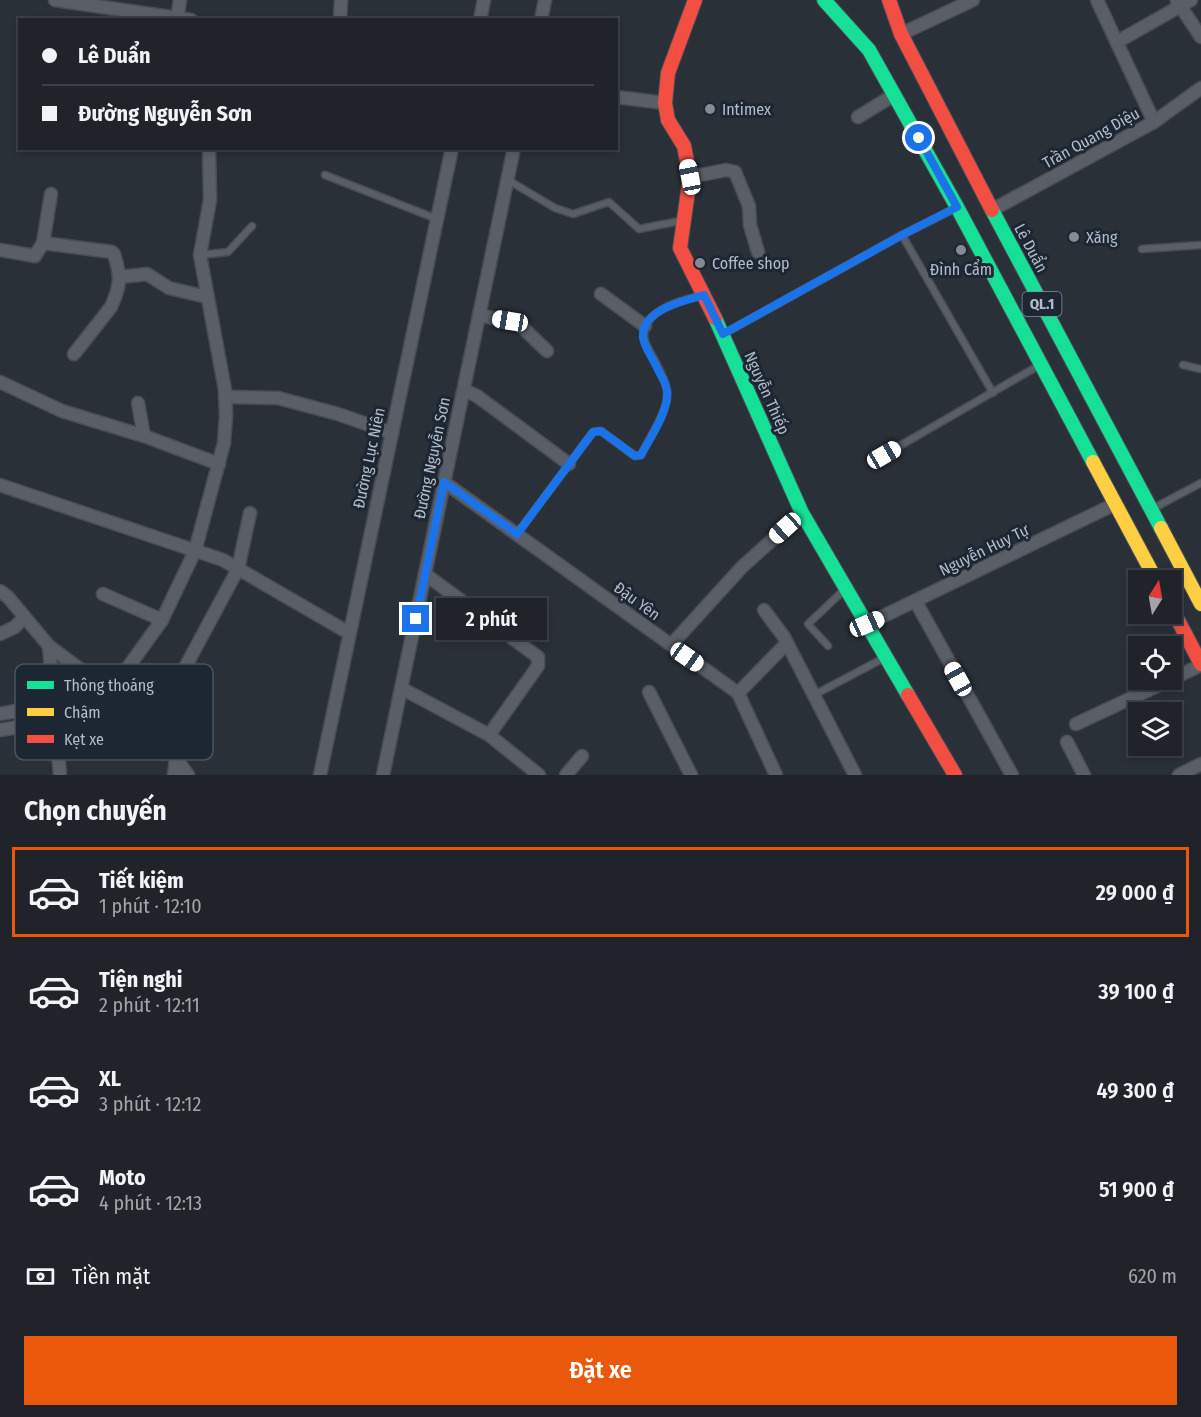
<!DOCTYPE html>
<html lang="vi">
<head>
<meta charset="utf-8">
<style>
	body { margin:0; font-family:"Fira Sans Condensed",sans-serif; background:#2d3036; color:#f1f3f6; height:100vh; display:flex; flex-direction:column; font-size:22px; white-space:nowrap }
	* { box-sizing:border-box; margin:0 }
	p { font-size:20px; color:#a2a4a8 }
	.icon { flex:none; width:33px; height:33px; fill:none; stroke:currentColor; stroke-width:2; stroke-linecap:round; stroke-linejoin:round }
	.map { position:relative; height:775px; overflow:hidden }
	.side { display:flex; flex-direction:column; background:#20242a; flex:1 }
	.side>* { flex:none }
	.guide { position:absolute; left:18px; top:18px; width:600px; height:132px; border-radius:0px; box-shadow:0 3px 9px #0003,0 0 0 2px #3d4147; display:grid; align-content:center; height:132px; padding:0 24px; background:#20242a }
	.needle { width:39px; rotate:11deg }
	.fabs { position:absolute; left:1128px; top:570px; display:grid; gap:12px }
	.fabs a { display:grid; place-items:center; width:54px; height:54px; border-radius:0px; background:#20242a; box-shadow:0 3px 9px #0003,0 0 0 2px #3d4147; font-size:30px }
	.end { position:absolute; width:27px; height:27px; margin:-14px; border:8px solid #1a73e8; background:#fff; box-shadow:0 0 0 3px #fff }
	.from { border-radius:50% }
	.bubble { position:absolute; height:42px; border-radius:0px; background:#20242a; box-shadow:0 3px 9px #0003,0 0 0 2px #3d4147; font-size:20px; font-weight:600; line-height:42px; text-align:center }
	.car { position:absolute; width:18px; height:36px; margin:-18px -9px; border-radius:8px; box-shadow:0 0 4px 2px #0007; background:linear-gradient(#fff 24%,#345 0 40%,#fff 0 76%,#345 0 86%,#fff 0) }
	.guide b { display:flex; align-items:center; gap:21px; height:57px; font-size:22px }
	.guide b+b { border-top:2px solid #3d4147 }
	.guide i { width:15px; height:15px; background:#f1f3f6 }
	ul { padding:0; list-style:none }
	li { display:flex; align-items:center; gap:18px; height:90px; margin:0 12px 9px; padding:0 12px; border:3px solid transparent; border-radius:0px }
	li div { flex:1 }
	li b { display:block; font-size:22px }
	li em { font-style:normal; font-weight:600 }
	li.selected { border-color:#ea580c }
	li>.icon { width:54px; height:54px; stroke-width:1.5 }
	h2 { padding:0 24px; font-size:27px; line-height:72px }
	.pay { display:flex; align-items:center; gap:15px; height:66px; padding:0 24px; font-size:22px }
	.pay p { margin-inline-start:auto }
	.action { display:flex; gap:12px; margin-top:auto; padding:12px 24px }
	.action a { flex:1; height:69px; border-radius:0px; background:#ea580c; color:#fff; font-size:24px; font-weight:600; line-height:69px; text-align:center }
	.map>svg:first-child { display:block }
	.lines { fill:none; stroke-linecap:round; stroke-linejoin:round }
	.lane-casing { stroke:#484c53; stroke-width:9 }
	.street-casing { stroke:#484c53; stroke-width:15 }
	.fast-casing { stroke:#484c53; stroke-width:16 }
	.slow-casing { stroke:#484c53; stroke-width:16 }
	.jam-casing { stroke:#484c53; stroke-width:16 }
	.lane { stroke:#5a5e66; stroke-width:6 }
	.street { stroke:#5a5e66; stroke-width:12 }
	.fast { stroke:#16e098; stroke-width:14 }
	.slow { stroke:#ffcf43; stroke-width:14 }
	.jam { stroke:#f24e42; stroke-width:14 }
	.route { stroke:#1a73e8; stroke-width:8 }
	.poi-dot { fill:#848b96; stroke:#1d2633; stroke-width:2 }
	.labels { text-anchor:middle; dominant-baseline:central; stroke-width:6; stroke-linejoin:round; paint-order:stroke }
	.shield { fill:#1d2633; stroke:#878f9c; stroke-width:1.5 }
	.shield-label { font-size:15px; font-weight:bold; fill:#b4bcc9 }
	.poi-label { font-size:16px; fill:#b4bcc9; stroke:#1d2633; text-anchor:start }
	.street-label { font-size:16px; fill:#b4bcc9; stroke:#1d2633 }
	.key { fill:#1d2633; stroke:#4a5360; stroke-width:1.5 }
	.key-label { font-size:16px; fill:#b4bcc9 }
</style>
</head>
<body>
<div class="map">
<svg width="1201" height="775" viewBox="0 0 1201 775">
	<rect width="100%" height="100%" fill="#2a3038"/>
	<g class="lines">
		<defs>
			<g id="lane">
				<polyline points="325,175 437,219"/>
				<polyline points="508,180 555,208 573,214 609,202 639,229 680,221"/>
				<polyline points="902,235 993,393"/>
				<polyline points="1142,249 1201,245"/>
				<polyline points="200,255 228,252 252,226"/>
				<polyline points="725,333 902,235 954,209"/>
				<polyline points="1183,365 1201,369"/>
				<polyline points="884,455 1038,366"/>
				<polyline points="1154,508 1201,483"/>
				<path d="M517 534 593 432 601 431 635 456 641 455C649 438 670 409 667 390 664 374 652 357 645 342 638 312 678 301 700 296"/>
				<polyline points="828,646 808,624 843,591"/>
				<polyline points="814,695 884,658"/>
			</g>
			<g id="street">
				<polyline points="55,0 191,20"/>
				<polyline points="1097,0 1154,122"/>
				<polyline points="1177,1 1201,37"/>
				<polyline points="177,20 180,0"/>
				<polyline points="340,20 341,0"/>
				<polyline points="480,20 484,0"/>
				<polyline points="541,20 545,0"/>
				<polyline points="901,34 973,0"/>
				<polyline points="1117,42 1191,0"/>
				<polyline points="616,97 665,103"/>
				<polyline points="858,117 894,95"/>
				<polyline points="690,177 726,170 735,172 749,206 750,225 758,252"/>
				<polyline points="992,210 1154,122 1201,88"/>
				<polyline points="43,243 51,194"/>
				<path d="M0 250 35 256 43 243 112 252 114 254C121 276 121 285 111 307L74 354"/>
				<polyline points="120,277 147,274 169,288 207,297"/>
				<polyline points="601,294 645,326"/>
				<polyline points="479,315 519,324 547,351"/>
				<polyline points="0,382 62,411 144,436 219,464"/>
				<polyline points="463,393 466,391 477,396 569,464"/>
				<polyline points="225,397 278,398 338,414 392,433"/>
				<polyline points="138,403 144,436"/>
				<polyline points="444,482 738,693 776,775"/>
				<polyline points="0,485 223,560 349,633"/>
				<polyline points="425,573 429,577 538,657 538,666 489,735"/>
				<polyline points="0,591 8,597 49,646 148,720 188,775"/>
				<polyline points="103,594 162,620"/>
				<polyline points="916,602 1012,775"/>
				<polyline points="764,610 784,637 855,775"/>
				<polyline points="867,624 1115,504"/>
				<polyline points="0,634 15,627 24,617"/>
				<polyline points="671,645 742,567 802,513"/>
				<polyline points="49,646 60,775"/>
				<polyline points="1172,679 1201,665"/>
				<polyline points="401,688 489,735 539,775"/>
				<polyline points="111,691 162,620 195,551 224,443 226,415 225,390 200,255 210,200 209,148"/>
				<polyline points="649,692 691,775"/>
				<polyline points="738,693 787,643"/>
				<polyline points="0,714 54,704"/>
				<polyline points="1076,724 1170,680"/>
				<polyline points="0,730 55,721 86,719 148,720 181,675 238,569 250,513"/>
				<polyline points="1067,742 1084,775"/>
				<polyline points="174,775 176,759"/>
				<polyline points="320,775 452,148"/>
				<polyline points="383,775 514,148"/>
				<polyline points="566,775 582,756"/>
				<polyline points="1179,775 1201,764"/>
			</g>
			<g id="fast">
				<polyline points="824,0 869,50 957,207 1093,462"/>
				<polyline points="992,210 1161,528"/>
				<polyline points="715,318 802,513 908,695"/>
			</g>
			<g id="slow">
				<polyline points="1093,462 1156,580"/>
				<polyline points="1161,528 1201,604"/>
			</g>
			<g id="jam">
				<polyline points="695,0 668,73 665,103 668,120 684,146 690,177 680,248 715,318"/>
				<polyline points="889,0 901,34 992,210"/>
				<polyline points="1172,609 1201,664"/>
				<polyline points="908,695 955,775"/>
			</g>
		</defs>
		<use href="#lane" class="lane-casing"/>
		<use href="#street" class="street-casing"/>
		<use href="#fast" class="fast-casing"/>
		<use href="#slow" class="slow-casing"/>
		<use href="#jam" class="jam-casing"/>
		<use href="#lane" class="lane"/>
		<use href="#street" class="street"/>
		<use href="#fast" class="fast"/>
		<use href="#slow" class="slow"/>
		<use href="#jam" class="jam"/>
	</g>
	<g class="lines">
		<path class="route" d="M416 619 444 482 517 534 593 432 601 431 635 456 641 455C649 440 667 413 667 396 668 385 661 376 656 366 652 357 644 347 643 337 641 310 685 300 704 295L723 334 902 235 957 207 919 138"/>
	</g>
	<g class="poi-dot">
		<circle cx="710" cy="109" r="6"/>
		<circle cx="1074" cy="237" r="6"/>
		<circle cx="961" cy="250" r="6"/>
		<circle cx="700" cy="263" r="6"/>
	</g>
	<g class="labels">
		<rect class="shield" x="1022.5" y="292" width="39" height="24" rx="4.5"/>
		<g class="shield-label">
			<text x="1042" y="304">QL.1</text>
		</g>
		<g class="poi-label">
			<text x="722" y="109">Intimex</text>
			<text x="1086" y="237">Xăng</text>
			<text x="712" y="263">Coffee shop</text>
			<text x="961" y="269" text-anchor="middle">Đình Cẩm</text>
		</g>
		<g class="street-label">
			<text transform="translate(1091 138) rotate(-29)">Trần Quang Diệu</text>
			<text transform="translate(1031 248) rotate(62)">Lê Duẩn</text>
			<text transform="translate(767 393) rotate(66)">Nguyễn Thiếp</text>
			<text transform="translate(369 458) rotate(-78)">Đường Lục Niên</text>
			<text transform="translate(432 458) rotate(-78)">Đường Nguyễn Sơn</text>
			<text transform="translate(984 550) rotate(-26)">Nguyễn Huy Tự</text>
			<text transform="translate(637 601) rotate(36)">Đậu Yên</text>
		</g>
	</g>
	<rect x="15" y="664" width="198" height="96" rx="9" class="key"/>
	<rect x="27" y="681" width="27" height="8" fill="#16e098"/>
	<rect x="27" y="708" width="27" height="8" fill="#ffcf43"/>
	<rect x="27" y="735" width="27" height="8" fill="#f24e42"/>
	<g class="key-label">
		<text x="64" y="691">Thông thoáng</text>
		<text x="64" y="718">Chậm</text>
		<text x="64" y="745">Kẹt xe</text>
	</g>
</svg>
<div class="fabs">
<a><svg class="needle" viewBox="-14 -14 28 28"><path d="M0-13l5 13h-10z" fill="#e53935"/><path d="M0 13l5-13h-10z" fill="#a2a4a8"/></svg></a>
<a><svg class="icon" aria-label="locate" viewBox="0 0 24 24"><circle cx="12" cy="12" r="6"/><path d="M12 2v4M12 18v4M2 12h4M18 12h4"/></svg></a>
<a><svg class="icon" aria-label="layers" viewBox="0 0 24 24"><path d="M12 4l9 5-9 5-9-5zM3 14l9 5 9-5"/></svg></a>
</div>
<i class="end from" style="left:919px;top:138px"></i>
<i class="end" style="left:416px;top:619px"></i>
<div class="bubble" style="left:436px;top:598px;width:111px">2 phút</div>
<i class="car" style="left:690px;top:177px;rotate:349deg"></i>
<i class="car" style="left:510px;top:321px;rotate:280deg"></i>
<i class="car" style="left:884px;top:455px;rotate:60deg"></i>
<i class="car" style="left:785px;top:528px;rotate:228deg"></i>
<i class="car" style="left:867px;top:624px;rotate:66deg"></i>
<i class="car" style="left:687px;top:657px;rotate:125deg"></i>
<i class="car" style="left:958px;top:679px;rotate:331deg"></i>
<div class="guide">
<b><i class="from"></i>Lê Duẩn</b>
<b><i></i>Đường Nguyễn Sơn</b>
</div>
</div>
<section class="side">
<h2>Chọn chuyến</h2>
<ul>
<li class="selected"><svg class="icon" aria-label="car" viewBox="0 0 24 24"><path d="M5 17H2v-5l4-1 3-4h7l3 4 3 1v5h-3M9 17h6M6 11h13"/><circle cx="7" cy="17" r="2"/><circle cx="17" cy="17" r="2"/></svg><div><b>Tiết kiệm</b><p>1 phút · 12:10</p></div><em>29 000 ₫</em></li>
<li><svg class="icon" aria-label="car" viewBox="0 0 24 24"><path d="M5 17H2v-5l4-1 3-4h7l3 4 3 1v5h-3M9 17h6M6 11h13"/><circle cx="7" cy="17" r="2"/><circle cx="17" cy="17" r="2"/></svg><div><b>Tiện nghi</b><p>2 phút · 12:11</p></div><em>39 100 ₫</em></li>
<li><svg class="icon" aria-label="car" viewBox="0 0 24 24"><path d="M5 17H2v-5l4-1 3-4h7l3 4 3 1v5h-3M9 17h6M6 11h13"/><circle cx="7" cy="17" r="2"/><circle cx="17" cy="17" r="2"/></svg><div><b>XL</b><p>3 phút · 12:12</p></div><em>49 300 ₫</em></li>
<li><svg class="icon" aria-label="car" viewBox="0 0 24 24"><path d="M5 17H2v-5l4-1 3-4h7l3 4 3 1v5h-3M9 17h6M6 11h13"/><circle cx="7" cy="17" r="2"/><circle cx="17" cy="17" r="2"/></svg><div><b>Moto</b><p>4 phút · 12:13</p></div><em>51 900 ₫</em></li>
</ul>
<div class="pay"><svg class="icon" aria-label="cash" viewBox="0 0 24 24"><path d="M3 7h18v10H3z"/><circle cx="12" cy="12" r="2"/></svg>Tiền mặt<p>620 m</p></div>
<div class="action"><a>Đặt xe</a></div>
</section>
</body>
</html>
